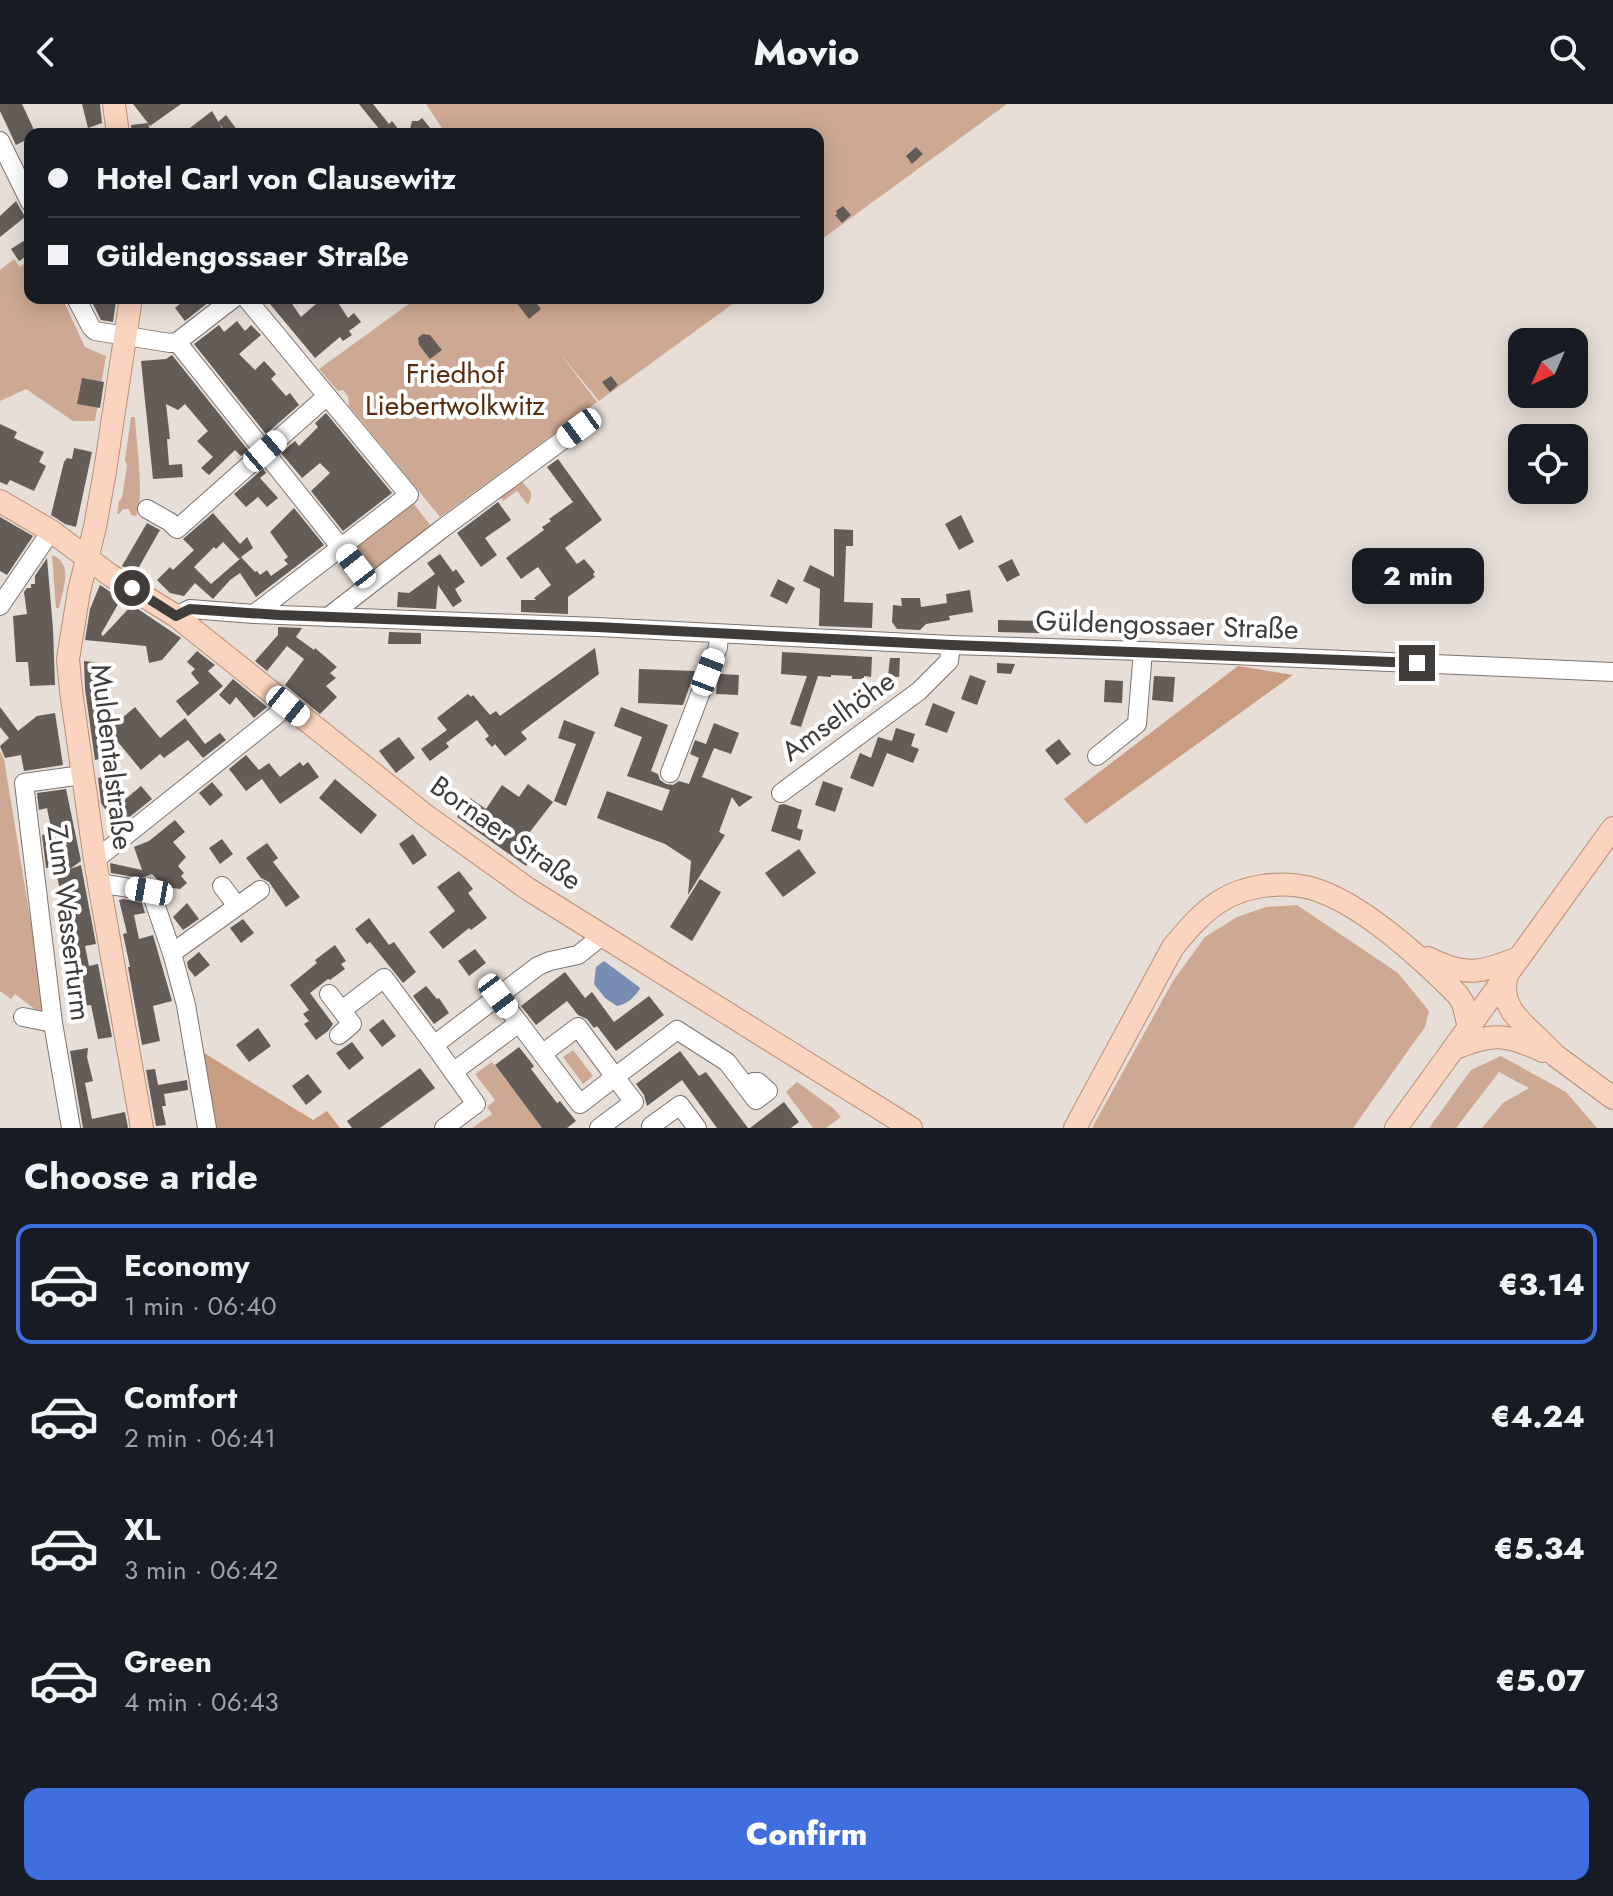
<!DOCTYPE html>
<html lang="en">
<head>
<meta charset="utf-8">
<style>
	body { margin:0; font-family:Jost,sans-serif; background:#242831; color:#f1f3f6; height:100vh; display:flex; flex-direction:column; font-size:30px; white-space:nowrap }
	* { box-sizing:border-box; margin:0 }
	p { font-size:26px; color:#9ea1a6 }
	.icon { flex:none; width:44px; height:44px; fill:none; stroke:currentColor; stroke-width:2; stroke-linecap:round; stroke-linejoin:round }
	.map { position:relative; height:1024px; overflow:hidden }
	.panel { display:flex; flex-direction:column; background:#171b24; flex:1 }
	.panel>* { flex:none }
	.banner { position:absolute; left:24px; top:24px; width:800px; height:176px; border-radius:16px; box-shadow:0 4px 20px #0003; display:grid; align-content:center; height:176px; padding:0 24px; background:#171b24 }
	.needle { width:52px; rotate:225deg }
	.controls { position:absolute; left:1508px; top:224px; display:grid; gap:16px }
	.controls a { display:grid; place-items:center; width:80px; height:80px; border-radius:16px; background:#171b24; box-shadow:0 4px 20px #0003; font-size:40px }
	.end { position:absolute; width:36px; height:36px; margin:-18px; border:10px solid #403c3a; background:#fff; box-shadow:0 0 0 4px #fff }
	.from { border-radius:50% }
	.bubble { position:absolute; height:56px; border-radius:16px; background:#171b24; box-shadow:0 4px 20px #0003; font-size:26px; font-weight:800; line-height:56px; text-align:center }
	.car { position:absolute; width:24px; height:48px; margin:-24px -12px; border-radius:10px; box-shadow:0 0 6px 2px #0007; background:linear-gradient(#fff 24%,#345 0 40%,#fff 0 76%,#345 0 86%,#fff 0) }
	.banner b { display:flex; align-items:center; gap:28px; height:76px; font-size:30px }
	.banner b+b { border-top:2px solid #363941 }
	.banner i { width:20px; height:20px; background:#f1f3f6 }
	ul { padding:0; list-style:none }
	li { display:flex; align-items:center; gap:24px; height:120px; margin:0 16px 12px; padding:0 8px; border:4px solid transparent; border-radius:16px }
	li div { flex:1 }
	li b { display:block; font-size:30px }
	li em { font-style:normal; font-weight:800 }
	li.active { border-color:#406edf }
	li>.icon { width:72px; height:72px; stroke-width:1.5 }
	h2 { padding:0 24px; font-size:36px; line-height:96px }
	.action { display:flex; gap:16px; margin-top:auto; padding:16px 24px }
	.action a { flex:1; height:92px; border-radius:16px; background:#406edf; color:#fff; font-size:32px; font-weight:800; line-height:92px; text-align:center }
	header { display:flex; justify-content:space-between; align-items:center; height:104px; padding:0 24px; background:#171b24; font-size:36px; font-weight:800 }
	.map>svg:first-child { display:block }
	.green { fill:#cda994 }
	.forest { fill:#ca9d83 }
	.water { fill:#788cb4 }
	.building { fill:#645c57; fill-rule:evenodd }
	.lines { fill:none; stroke-linecap:round; stroke-linejoin:round }
	.minor-casing { stroke:#7d746f; stroke-width:20 }
	.major-casing { stroke:#b78d74; stroke-width:24 }
	.minor { stroke:#fff; stroke-width:18 }
	.major { stroke:#fad4be; stroke-width:22 }
	.route { stroke:#403c3a; stroke-width:10 }
	.labels { text-anchor:middle; dominant-baseline:central; stroke-width:8; stroke-linejoin:round; paint-order:stroke }
	.park-label { font-size:28px; fill:#592e10; stroke:#fff }
	.street-label { font-size:28px; fill:#403c3a; stroke:#fff }
</style>
</head>
<body>
<header><svg class="icon" aria-label="back" viewBox="0 0 24 24"><path d="M15 5l-7 7 7 7"/></svg>Movio<svg class="icon" aria-label="search" viewBox="0 0 24 24"><circle cx="10" cy="10" r="6"/><path d="M15 15l6 6"/></svg></header>
<div class="map">
<svg width="1613" height="1024" viewBox="0 0 1613 1024">
	<rect width="100%" height="100%" fill="#e7ded8"/>
	<g class="green">
		<polygon points="426,0 1007,0 818,138 818,30 446,30"/>
		<polygon points="14,155 20,163 30,156 30,194 62,194 85,243 106,252 95,317 73,317 26,285 0,297 0,166"/>
		<polygon points="417,194 741,194 599,297 558,247 597,298 440,413 349,302 348,293 343,286 338,287 319,265"/>
		<path d="M131 313H135C136 336 145 395 136 412L131 411 129 405H123L119 410H117L119 397 122 394 127 362 125 356Z"/>
		<polygon points="521,376 531,388 531,394 528,401 517,387 503,397 500,392"/>
		<polygon points="410,395 431,422 373,467 352,440"/>
		<path d="M52 451C74 459 63 486 59 504H56Z"/>
		<polygon points="0,647 4,655 44,899 44,912 15,890 11,895 0,887"/>
		<polygon points="1297,801 1398,869 1429,907 1425,923 1353,1024 1092,1024 1173,877 1205,833 1237,813 1266,803"/>
		<polygon points="573,946 593,972 583,980 563,953"/>
		<polygon points="1501,952 1566,988 1597,1024 1482,1024 1503,999 1529,984 1499,968 1456,1024 1429,1024 1471,966"/>
		<polygon points="492,958 542,1024 472,1024 492,1010 487,1003 495,996 475,970"/>
		<polygon points="797,978 833,1004 841,1013 826,1024 813,1024 786,988"/>
	</g>
	<g class="forest">
		<polygon points="1238,562 1293,571 1086,720 1064,695"/>
		<polygon points="201,947 313,1016 327,1007 340,1024 214,1024"/>
	</g>
	<path class="water" d="M604 857 639 883 640 885C633 894 628 900 617 902L605 894 594 880 596 863Z"/>
	<g class="building">
		<polygon points="0,0 22,0 36,30 30,30 30,34 16,41 0,7"/>
		<polygon points="82,0 100,0 102,19 88,24"/>
		<polygon points="133,0 181,0 150,22 148,19 151,30 132,30 131,21 148,19"/>
		<polygon points="359,0 373,0 389,20 392,17 402,30 375,30 380,26"/>
		<polygon points="212,7 223,26 217,30 182,30"/>
		<polygon points="226,11 240,30 227,30 218,18"/>
		<polygon points="422,14 435,30 409,30 412,17 418,17"/>
		<polygon points="916,43 923,50 912,60 906,52"/>
		<polygon points="16,97 25,113 0,133 0,112"/>
		<polygon points="843,102 851,111 842,119 835,111 837,110 836,107"/>
		<polygon points="30,133 30,150 19,157 11,145"/>
		<polygon points="90,194 116,197 113,218 101,216"/>
		<polygon points="187,194 214,194 185,217 175,204"/>
		<polygon points="265,194 288,194 301,213 317,199 314,194 335,194 348,214 354,209 361,218 349,227 352,231 343,237 340,233 315,254"/>
		<polygon points="513,194 532,194 541,205 529,215"/>
		<polygon points="237,217 245,227 251,221 261,231 239,250 255,266 264,257 276,270 271,275 286,292 290,289 299,301 266,330 194,240 219,221 224,228"/>
		<polygon points="423,230 430,231 442,246 430,255 419,241 418,234"/>
		<polygon points="172,251 248,346 241,352 235,346 209,371 201,364 213,353 197,337 208,327 185,300 178,306 166,300 170,335 167,335 169,361 182,360 183,373 153,375 141,257 166,255"/>
		<polygon points="611,272 618,281 610,288 602,278"/>
		<polygon points="82,274 104,278 100,304 77,300"/>
		<polygon points="326,309 392,389 343,427 311,387 330,369 320,359 302,374 281,349 295,337 299,342 318,323 315,319"/>
		<polygon points="0,320 17,328 14,334 44,348 39,358 46,362 34,387 10,376 7,381 0,378"/>
		<polygon points="74,344 92,348 76,423 65,420 51,411 64,358 67,354 72,355"/>
		<polygon points="558,355 602,416 565,444 577,460 584,455 595,468 593,470 595,473 568,493 568,510 521,508 521,496 536,496 534,494 551,481 538,463 521,475 506,454 544,426 542,423 551,417 549,415 573,398 547,363"/>
		<polygon points="263,365 266,369 260,374 278,394 267,403 258,393 246,403 234,390"/>
		<polygon points="498,398 511,416 485,434 497,451 481,463 457,429"/>
		<path d="M294 404 324 441 256 493 240 469 230 476 213 495 195 479 184 492 170 489 157 476 170 463 173 466 194 446 183 435 213 409 240 440 247 433 253 444 241 453 255 468 257 467 260 471 267 466 271 472 288 460 284 456 288 453 270 428ZM223 438 239 455 241 454 211 480 194 463 214 443 216 445Z"/>
		<polygon points="961,411 974,438 959,446 945,420"/>
		<polygon points="0,413 33,432 7,471 0,467"/>
		<polygon points="147,419 160,426 135,470 122,462"/>
		<polygon points="834,425 853,426 853,442 846,442 844,498 873,499 872,524 819,522 820,485 803,477 810,461 834,473"/>
		<polygon points="440,450 453,468 456,465 465,478 455,485 462,497 453,503 438,481 436,505 397,503 398,488 409,489 435,470 427,459"/>
		<polygon points="47,454 53,525 55,581 30,582 28,558 16,558 13,512 27,510 24,488 27,484 31,484 31,480 35,480 35,472"/>
		<polygon points="1012,455 1020,471 1007,478 998,462"/>
		<polygon points="778,475 795,484 787,500 770,492"/>
		<polygon points="100,481 121,495 101,530 103,532 132,501 181,534 162,556 149,559 146,542 85,536 90,505"/>
		<polygon points="970,486 973,508 949,512 950,516 926,520 920,526 897,525 892,518 893,501 902,502 901,494 920,494 921,503 947,499 946,490"/>
		<polygon points="998,516 1040,517 1040,529 998,528"/>
		<polygon points="278,523 302,524 296,533 314,546 315,544 337,563 330,569 336,574 326,582 337,593 320,610 285,581 304,555 287,542 267,567 255,557 278,531"/>
		<polygon points="389,528 421,529 421,540 388,540"/>
		<polygon points="595,544 599,570 521,628 527,635 505,652 495,640 492,643 485,635 489,632 477,616 446,639 449,643 430,657 421,645 447,626 437,614 468,590 471,593 473,591 490,611 496,607 500,612"/>
		<polygon points="197,547 215,561 208,567 223,582 188,612 176,597 199,579 191,569 195,565 187,558"/>
		<polygon points="782,548 872,553 871,573 864,572 864,575 852,575 852,572 831,571 831,573 818,572 801,623 790,620 807,572 781,570"/>
		<polygon points="890,554 900,554 899,573 888,572"/>
		<polygon points="84,557 103,559 100,587 104,621 102,619 110,653 95,656 85,585"/>
		<polygon points="997,559 1015,560 1011,570 997,569"/>
		<polygon points="639,565 695,567 683,601 638,599"/>
		<polygon points="720,570 739,571 738,591 716,590 717,580"/>
		<polygon points="970,571 986,577 977,601 961,595"/>
		<polygon points="1154,572 1175,573 1173,598 1152,596"/>
		<polygon points="233,575 267,603 254,614 236,593 230,601 219,591"/>
		<polygon points="1105,576 1123,577 1122,599 1104,598"/>
		<polygon points="933,599 955,608 947,629 925,621"/>
		<polygon points="0,603 18,627 37,612 55,609 63,661 24,667 21,651 5,654 0,642 9,634 0,623"/>
		<polygon points="135,603 160,634 185,614 205,640 220,629 226,636 203,654 188,636 164,654 160,650 141,666 108,626"/>
		<polygon points="621,603 668,621 651,667 658,670 660,676 666,680 673,681 679,677 689,680 699,654 690,650 695,636 706,640 714,619 739,629 731,650 714,644 702,673 753,693 739,703 732,693 719,728 725,731 688,791 691,757 665,740 597,714 607,687 662,707 670,686 627,672 642,633 614,622"/>
		<polygon points="564,616 595,628 566,702 554,697 576,640 558,634"/>
		<polygon points="896,624 915,630 911,642 919,645 913,659 887,649 873,683 850,674 860,649 871,654 878,633 892,637"/>
		<polygon points="399,633 415,654 396,669 379,647"/>
		<polygon points="1059,635 1071,650 1057,661 1045,646"/>
		<polygon points="246,651 259,666 269,659 280,673 300,658 303,662 308,658 319,673 280,700 262,675 246,687 229,665"/>
		<polygon points="112,671 122,698 141,682 152,695 117,723 101,699 98,674"/>
		<polygon points="335,675 377,711 361,730 319,694"/>
		<polygon points="823,677 843,684 835,708 815,701"/>
		<polygon points="212,678 223,691 210,702 199,689"/>
		<polygon points="528,680 553,698 526,733 539,743 526,762 457,713 470,694 486,705 502,681 519,693"/>
		<polygon points="66,685 81,757 70,765 81,761 96,840 85,842 89,862 98,860 112,933 98,935 91,901 82,902 67,800 63,801 55,762 46,764 42,731 52,729 47,704 39,706 37,689"/>
		<polygon points="784,700 802,706 797,724 803,726 800,737 771,727 779,701"/>
		<polygon points="175,716 185,728 173,738 186,753 178,762 184,769 181,772 187,779 180,785 165,783 152,770 141,774 111,769 110,759 142,766 134,743 149,737"/>
		<polygon points="413,730 427,751 413,761 399,740"/>
		<polygon points="222,735 233,750 220,760 209,744"/>
		<polygon points="267,739 278,754 273,758 300,793 286,803 269,778 261,774 246,754"/>
		<polygon points="799,745 816,769 783,793 765,769"/>
		<polygon points="459,767 473,785 468,789 487,814 471,826 469,824 443,845 429,828 455,807 437,783"/>
		<polygon points="700,775 721,788 692,837 670,823"/>
		<polygon points="124,795 142,799 145,809 134,811 139,835 153,831 172,897 153,902 160,937 142,941 128,863 130,863 123,830 127,829 119,796"/>
		<polygon points="187,799 199,815 183,826 173,813"/>
		<polygon points="369,814 389,841 394,838 416,868 403,879 370,838 367,840 355,825"/>
		<polygon points="243,815 254,829 241,839 230,824"/>
		<polygon points="335,841 346,857 341,860 345,865 330,876 328,875 310,889 333,920 328,927 316,936 304,920 309,917 303,910 309,906 290,881 317,859 315,856"/>
		<polygon points="475,845 486,859 469,872 458,857"/>
		<polygon points="199,848 210,861 195,873 188,864 187,858"/>
		<polygon points="565,868 585,894 592,888 614,918 649,892 664,911 616,947 597,922 594,924 587,915 578,911 567,897 536,921 521,902"/>
		<polygon points="426,882 437,895 439,894 449,909 434,920 413,892"/>
		<polygon points="383,915 396,932 382,943 369,926"/>
		<polygon points="258,924 271,942 249,958 236,941"/>
		<polygon points="352,938 364,954 349,966 336,949"/>
		<polygon points="519,943 534,962 531,965 557,999 560,997 576,1017 567,1024 542,1024 495,961"/>
		<polygon points="88,944 87,953 93,977 85,979 92,1015 125,1008 128,1024 83,1024 70,947"/>
		<polygon points="680,947 699,972 706,968 748,1024 717,1024 682,976 647,1002 644,991 636,980"/>
		<polygon points="420,964 435,984 380,1024 352,1024 347,1017"/>
		<polygon points="155,965 158,981 187,976 188,986 164,990 166,1002 162,1002 166,1021 156,1022 146,966"/>
		<polygon points="308,970 322,988 306,1001 292,982"/>
		<polygon points="784,998 799,1018 791,1024 750,1024"/>
	</g>
	<g class="lines">
		<defs>
			<g id="minor">
				<polyline points="0,37 30,98"/>
				<polyline points="76,194 91,223 95,227 170,239 177,238 234,194"/>
				<polyline points="246,194 409,391 254,510"/>
				<polyline points="177,238 370,480"/>
				<polyline points="147,405 170,418 177,425 327,292"/>
				<polyline points="0,502 51,427"/>
				<polyline points="176,512 190,505 254,510 597,523 951,541 1143,547 1613,568"/>
				<polyline points="328,513 443,424 579,324"/>
				<polyline points="1097,652 1137,620 1143,547"/>
				<polyline points="670,669 718,543 719,530"/>
				<polyline points="781,689 919,587 949,557 951,541"/>
				<polyline points="95,756 288,602"/>
				<polyline points="98,779 149,787 153,794 172,849 186,901 207,1024"/>
				<polyline points="222,782 237,802"/>
				<polyline points="172,849 260,786"/>
				<polyline points="329,890 352,920 339,931"/>
				<polyline points="342,906 384,874 434,941"/>
				<polyline points="23,913 53,919"/>
				<polyline points="519,919 580,1000 615,973 634,998 599,1024"/>
				<polyline points="542,950 578,923 615,973 677,926 727,958 756,996 768,987 758,978 753,978 746,983"/>
				<polyline points="453,968 519,919 498,892"/>
				<polyline points="651,1022 680,1001 697,1024"/>
				<polyline points="71,1024 53,919 24,679 82,671"/>
				<polyline points="444,1024 476,1000 434,941 538,862 550,857 578,851 602,832"/>
			</g>
			<g id="major">
				<polyline points="114,0 118,30"/>
				<polyline points="131,194 105,367 95,423 79,487 68,555 71,587 95,756 142,1024"/>
				<polyline points="0,397 51,427 110,471 176,512 425,711 528,785 911,1024"/>
				<path d="M1428 854C1465 873 1481 869 1518 854"/>
				<polyline points="1506,872 1505,887 1507,897 1512,907 1521,918 1556,952 1613,994"/>
				<path d="M1453 945C1492 929 1505 929 1543 947"/>
				<path d="M1075 1024 1173 843C1188 825 1202 808 1222 796 1245 782 1280 777 1306 783 1356 794 1421 854 1457 890L1463 899 1469 923"/>
				<polyline points="1396,1024 1613,724"/>
			</g>
		</defs>
		<use href="#minor" class="minor-casing"/>
		<use href="#major" class="major-casing"/>
		<use href="#minor" class="minor"/>
		<use href="#major" class="major"/>
	</g>
	<g class="lines">
		<polyline class="route" points="132,484 176,512 190,505 279,511 597,523 951,541 1417,559"/>
	</g>
	<g class="labels">
		<g class="park-label">
			<text x="455" y="269">Friedhof<tspan x="455" dy="32">Liebertwolkwitz</tspan></text>
		</g>
		<g class="street-label">
			<text transform="translate(1167 521) rotate(2)">Güldengossaer Straße</text>
			<text transform="translate(838 612) rotate(-36)">Amselhöhe</text>
			<text transform="translate(112 653) rotate(83)">Muldentalstraße</text>
			<text transform="translate(506 729) rotate(35)">Bornaer Straße</text>
			<text transform="translate(69 819) rotate(83)">Zum Wasserturm</text>
		</g>
	</g>
</svg>
<div class="controls">
<a><svg class="needle" viewBox="-14 -14 28 28"><path d="M0-13l5 13h-10z" fill="#e53935"/><path d="M0 13l5-13h-10z" fill="#9ea1a6"/></svg></a>
<a><svg class="icon" aria-label="locate" viewBox="0 0 24 24"><circle cx="12" cy="12" r="6"/><path d="M12 2v4M12 18v4M2 12h4M18 12h4"/></svg></a>
</div>
<i class="end from" style="left:132px;top:484px"></i>
<i class="end" style="left:1417px;top:559px"></i>
<div class="bubble" style="left:1352px;top:444px;width:132px">2 min</div>
<i class="car" style="left:579px;top:324px;rotate:234deg"></i>
<i class="car" style="left:265px;top:347px;rotate:49deg"></i>
<i class="car" style="left:356px;top:462px;rotate:322deg"></i>
<i class="car" style="left:708px;top:568px;rotate:21deg"></i>
<i class="car" style="left:288px;top:602px;rotate:129deg"></i>
<i class="car" style="left:149px;top:787px;rotate:280deg"></i>
<i class="car" style="left:498px;top:892px;rotate:143deg"></i>
<div class="banner">
<b><i class="from"></i>Hotel Carl von Clausewitz</b>
<b><i></i>Güldengossaer Straße</b>
</div>
</div>
<section class="panel">
<h2>Choose a ride</h2>
<ul>
<li class="active"><svg class="icon" aria-label="car" viewBox="0 0 24 24"><path d="M5 17H2v-5l4-1 3-4h7l3 4 3 1v5h-3M9 17h6M6 11h13"/><circle cx="7" cy="17" r="2"/><circle cx="17" cy="17" r="2"/></svg><div><b>Economy</b><p>1 min · 06:40</p></div><em>€3.14</em></li>
<li><svg class="icon" aria-label="car" viewBox="0 0 24 24"><path d="M5 17H2v-5l4-1 3-4h7l3 4 3 1v5h-3M9 17h6M6 11h13"/><circle cx="7" cy="17" r="2"/><circle cx="17" cy="17" r="2"/></svg><div><b>Comfort</b><p>2 min · 06:41</p></div><em>€4.24</em></li>
<li><svg class="icon" aria-label="car" viewBox="0 0 24 24"><path d="M5 17H2v-5l4-1 3-4h7l3 4 3 1v5h-3M9 17h6M6 11h13"/><circle cx="7" cy="17" r="2"/><circle cx="17" cy="17" r="2"/></svg><div><b>XL</b><p>3 min · 06:42</p></div><em>€5.34</em></li>
<li><svg class="icon" aria-label="car" viewBox="0 0 24 24"><path d="M5 17H2v-5l4-1 3-4h7l3 4 3 1v5h-3M9 17h6M6 11h13"/><circle cx="7" cy="17" r="2"/><circle cx="17" cy="17" r="2"/></svg><div><b>Green</b><p>4 min · 06:43</p></div><em>€5.07</em></li>
</ul>
<div class="action"><a>Confirm</a></div>
</section>
</body>
</html>
